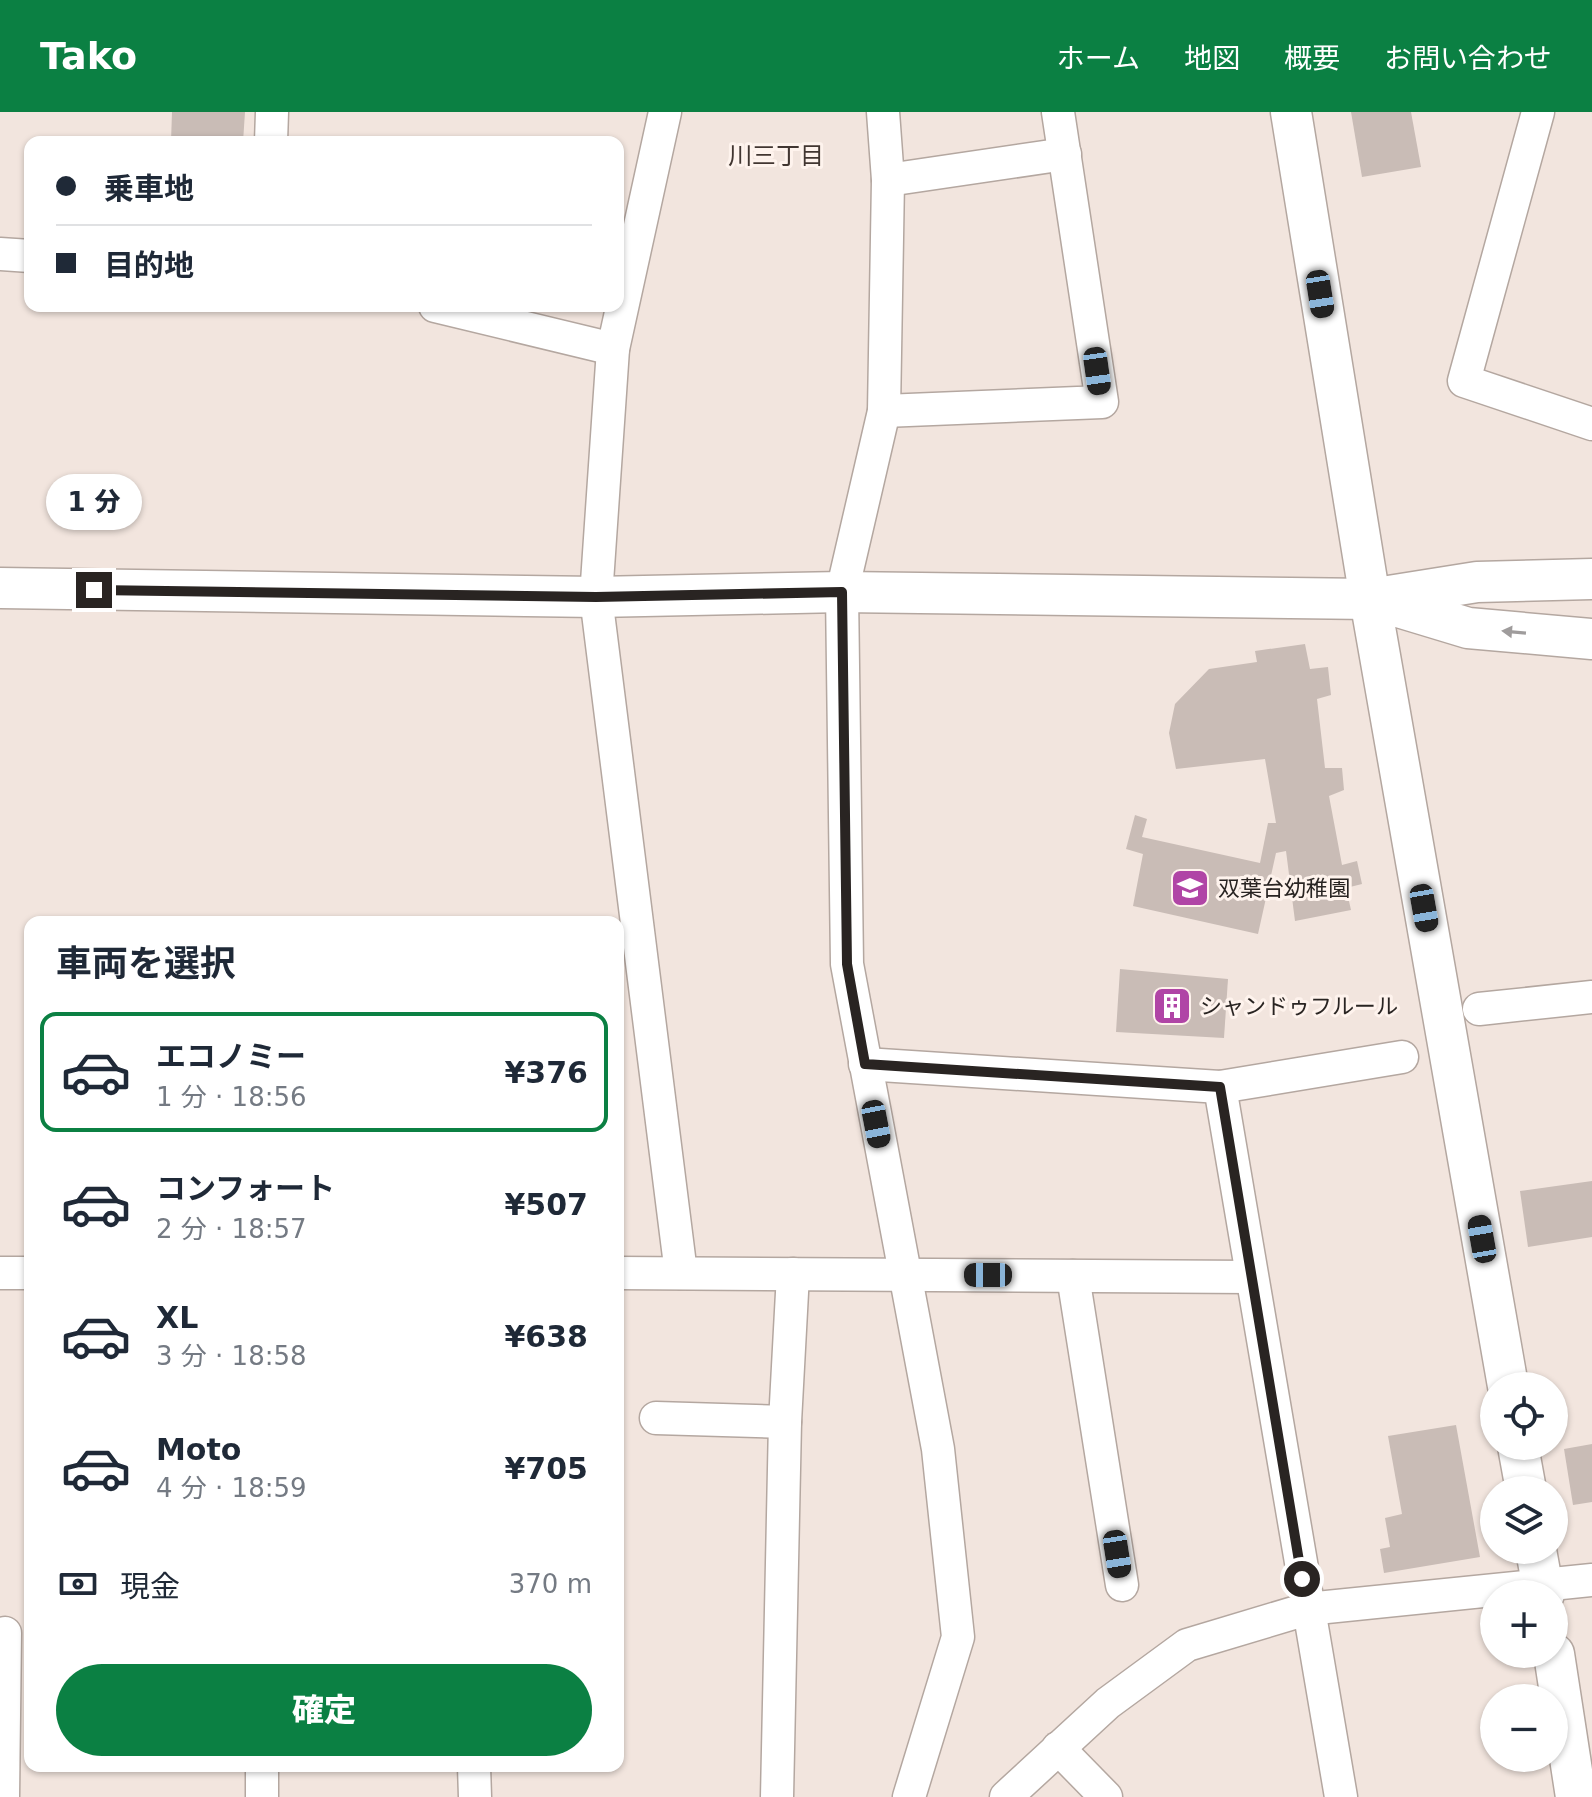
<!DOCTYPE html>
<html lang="ja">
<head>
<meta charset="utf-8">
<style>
	body { margin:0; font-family:"DejaVu Sans","Noto Sans JP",sans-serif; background:#f2f2f3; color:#1f2937; height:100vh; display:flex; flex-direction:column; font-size:30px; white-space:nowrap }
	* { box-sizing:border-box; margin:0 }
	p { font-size:26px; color:#747a83 }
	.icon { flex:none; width:44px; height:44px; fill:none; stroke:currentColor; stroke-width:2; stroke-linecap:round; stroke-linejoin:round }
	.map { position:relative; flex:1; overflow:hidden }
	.details { position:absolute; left:24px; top:804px; width:600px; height:856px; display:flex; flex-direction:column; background:#fff; border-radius:16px; box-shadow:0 2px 6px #0004 }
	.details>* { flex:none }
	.top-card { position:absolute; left:24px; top:24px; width:600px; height:176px; border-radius:16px; box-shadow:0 2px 6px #0004; display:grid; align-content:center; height:176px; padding:0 32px; background:#fff }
	.tools { position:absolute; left:1480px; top:1260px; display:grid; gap:16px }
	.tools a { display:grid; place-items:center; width:88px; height:88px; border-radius:50%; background:#fff; box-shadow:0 2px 6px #0004; font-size:40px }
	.end { position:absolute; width:36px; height:36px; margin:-18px; border:10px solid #292422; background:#fff; box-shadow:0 0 0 4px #fff }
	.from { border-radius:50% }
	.bubble { position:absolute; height:56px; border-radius:28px; background:#fff; box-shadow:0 2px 6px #0004; font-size:26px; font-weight:800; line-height:56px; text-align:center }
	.car { position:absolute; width:24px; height:48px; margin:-24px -12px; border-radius:10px; box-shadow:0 0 6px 2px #0007; background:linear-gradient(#222 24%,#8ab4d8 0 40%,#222 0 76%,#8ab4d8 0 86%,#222 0) }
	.top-card b { display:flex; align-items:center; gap:28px; height:76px; font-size:30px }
	.top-card b+b { border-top:2px solid #e0e1e3 }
	.top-card i { width:20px; height:20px; background:#1f2937 }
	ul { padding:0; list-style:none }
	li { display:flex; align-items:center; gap:24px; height:120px; margin:0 16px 12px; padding:0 16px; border:4px solid transparent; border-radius:16px }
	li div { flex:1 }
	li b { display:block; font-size:30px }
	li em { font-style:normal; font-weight:800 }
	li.on { border-color:#0b8043 }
	li>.icon { width:72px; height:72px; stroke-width:1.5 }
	h2 { padding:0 32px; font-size:36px; line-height:96px }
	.pay { display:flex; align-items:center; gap:20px; height:88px; padding:0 32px; font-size:30px }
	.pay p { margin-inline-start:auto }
	.primary-button { display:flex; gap:16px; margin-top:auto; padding:16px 32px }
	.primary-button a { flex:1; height:92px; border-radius:48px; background:#0b8043; color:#fff; font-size:32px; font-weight:800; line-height:92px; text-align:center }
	header { display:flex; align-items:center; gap:48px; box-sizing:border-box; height:112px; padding:0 40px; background:#0b8043; color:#fff }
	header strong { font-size:38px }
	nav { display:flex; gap:44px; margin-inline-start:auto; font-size:28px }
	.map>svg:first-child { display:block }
	.building { fill:#c9bcb6 }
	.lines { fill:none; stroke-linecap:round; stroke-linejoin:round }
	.minor-casing { stroke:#b4a7a0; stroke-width:35 }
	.tertiary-casing { stroke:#b4a7a0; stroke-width:43 }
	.minor { stroke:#fff; stroke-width:32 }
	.tertiary { stroke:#fff; stroke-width:40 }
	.oneway { fill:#9f9c9c }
	.route { stroke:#292422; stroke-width:10 }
	.labels { text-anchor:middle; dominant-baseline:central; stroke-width:6; stroke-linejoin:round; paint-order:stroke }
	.poi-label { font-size:22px; fill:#292422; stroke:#fef3ed; text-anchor:start }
	.neighbourhood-label { font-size:24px; fill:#413631; stroke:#fef3ed }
</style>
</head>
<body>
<header>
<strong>Tako</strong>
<nav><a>ホーム</a><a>地図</a><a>概要</a><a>お問い合わせ</a></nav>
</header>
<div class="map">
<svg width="1592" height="1685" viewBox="0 0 1592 1685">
	<rect width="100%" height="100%" fill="#f2e5de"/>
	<g class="building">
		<polygon points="172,0 245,0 243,30 171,30"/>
		<polygon points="1351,0 1411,0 1421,55 1362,65"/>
		<polygon points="1305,532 1310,557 1328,555 1331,583 1317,587 1325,656 1342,656 1344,678 1329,684 1342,753 1357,749 1362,772 1346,776 1351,798 1295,809 1286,739 1276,741 1258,822 1133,794 1143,742 1126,737 1135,703 1147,707 1142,725 1260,751 1268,711 1276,711 1265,647 1176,657 1169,621 1175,592 1209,557 1257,550 1255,539"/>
		<polygon points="1120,857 1228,867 1224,926 1116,920"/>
		<polygon points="1592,1069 1592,1125 1528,1135 1520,1079"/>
		<polygon points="1456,1313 1480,1445 1384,1461 1380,1437 1390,1435 1385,1406 1402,1402 1388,1324"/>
		<polygon points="1592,1332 1592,1390 1573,1393 1564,1337"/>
	</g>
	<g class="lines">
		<defs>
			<g id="minor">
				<polyline points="665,0 613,237 596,485 681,1161"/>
				<polyline points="883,0 888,68 884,299 842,480 847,852 938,1337 958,1525 909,1685"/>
				<polyline points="1538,0 1464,269 1592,312"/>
				<polyline points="271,30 272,0"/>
				<polyline points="888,68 1065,42"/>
				<polyline points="0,142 30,144"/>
				<polyline points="435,194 613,237"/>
				<polyline points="884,299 1102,290 1058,0"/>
				<polyline points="1479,897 1592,885"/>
				<polyline points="865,952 1220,975 1402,945"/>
				<polyline points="1220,975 1341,1685"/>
				<polyline points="0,1161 30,1161"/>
				<polyline points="618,1161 1251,1165"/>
				<polyline points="1073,1164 1122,1473"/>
				<polyline points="656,1306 785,1310"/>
				<polyline points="1058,1636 1106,1685"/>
				<polyline points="262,1654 262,1685"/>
				<polyline points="474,1654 475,1685"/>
				<polyline points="3,1685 5,1521"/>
				<polyline points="777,1685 785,1310 793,1162"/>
				<polyline points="1006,1685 1108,1591 1187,1533 1307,1497 1592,1468"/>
			</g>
			<g id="tertiary">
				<polyline points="1291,0 1370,487 1508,1274"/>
				<polyline points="0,476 596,485 842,480 1370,487 1477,470 1592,467"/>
				<polyline points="1382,490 1468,516 1592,527"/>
				<polyline points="1518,1334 1526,1378"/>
				<polyline points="1536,1438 1544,1482"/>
				<polyline points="1554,1542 1576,1685"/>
			</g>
		</defs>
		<use href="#minor" class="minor-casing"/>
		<use href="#tertiary" class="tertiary-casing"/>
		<use href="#minor" class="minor"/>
		<use href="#tertiary" class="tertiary"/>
	</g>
	<defs><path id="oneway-solid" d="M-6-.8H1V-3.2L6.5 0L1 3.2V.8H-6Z" transform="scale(2)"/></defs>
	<use class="oneway" href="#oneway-solid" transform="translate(1514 520) rotate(-175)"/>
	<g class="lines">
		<polyline class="route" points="94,478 596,485 842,480 847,852 865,952 1220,975 1302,1467"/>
	</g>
	<defs>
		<symbol id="school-square" viewBox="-11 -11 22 22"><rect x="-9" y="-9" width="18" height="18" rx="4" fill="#b045a6" stroke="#fef3ed"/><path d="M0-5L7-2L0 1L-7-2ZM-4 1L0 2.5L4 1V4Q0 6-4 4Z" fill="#fff"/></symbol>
		<symbol id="building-square" viewBox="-11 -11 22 22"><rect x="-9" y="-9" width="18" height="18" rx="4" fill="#b045a6" stroke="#fef3ed"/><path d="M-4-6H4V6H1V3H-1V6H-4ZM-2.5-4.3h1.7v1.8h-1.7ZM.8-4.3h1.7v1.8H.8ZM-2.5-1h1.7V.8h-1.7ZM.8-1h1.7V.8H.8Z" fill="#fff"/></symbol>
	</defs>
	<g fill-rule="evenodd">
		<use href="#school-square" x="1168" y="754" width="44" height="44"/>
		<use href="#building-square" x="1150" y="872" width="44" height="44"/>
	</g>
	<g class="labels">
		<g class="poi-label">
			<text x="1218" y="776">双葉台幼稚園</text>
			<text x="1200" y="894">シャンドゥフルール</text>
		</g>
		<g class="neighbourhood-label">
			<text x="776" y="44">川三丁目</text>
		</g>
	</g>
</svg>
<div class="tools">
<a><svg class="icon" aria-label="locate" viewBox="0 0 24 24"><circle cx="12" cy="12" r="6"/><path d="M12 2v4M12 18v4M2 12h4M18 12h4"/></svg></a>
<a><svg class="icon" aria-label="layers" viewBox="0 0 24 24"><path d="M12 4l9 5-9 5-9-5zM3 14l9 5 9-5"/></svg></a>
<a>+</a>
<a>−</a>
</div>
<i class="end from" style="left:1302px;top:1467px"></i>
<i class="end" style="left:94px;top:478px"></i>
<div class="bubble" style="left:46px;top:362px;width:96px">1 分</div>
<i class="car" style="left:1320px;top:182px;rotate:171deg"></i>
<i class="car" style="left:1097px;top:259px;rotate:172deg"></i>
<i class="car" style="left:1424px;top:796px;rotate:170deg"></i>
<i class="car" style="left:876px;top:1012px;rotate:169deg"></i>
<i class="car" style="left:1482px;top:1127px;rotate:350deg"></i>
<i class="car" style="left:988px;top:1163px;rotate:270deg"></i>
<i class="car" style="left:1117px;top:1442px;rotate:171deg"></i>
<div class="top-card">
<b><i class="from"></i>乗車地</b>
<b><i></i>目的地</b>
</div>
<section class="details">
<h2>車両を選択</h2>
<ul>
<li class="on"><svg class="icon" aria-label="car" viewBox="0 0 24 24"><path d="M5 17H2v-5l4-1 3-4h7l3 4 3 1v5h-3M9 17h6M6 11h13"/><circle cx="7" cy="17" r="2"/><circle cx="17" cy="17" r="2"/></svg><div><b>エコノミー</b><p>1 分 · 18:56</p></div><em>¥376</em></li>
<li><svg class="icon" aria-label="car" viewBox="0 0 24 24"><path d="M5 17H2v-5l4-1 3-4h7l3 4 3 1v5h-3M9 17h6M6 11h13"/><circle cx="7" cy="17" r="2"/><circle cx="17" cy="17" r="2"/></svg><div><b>コンフォート</b><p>2 分 · 18:57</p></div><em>¥507</em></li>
<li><svg class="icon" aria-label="car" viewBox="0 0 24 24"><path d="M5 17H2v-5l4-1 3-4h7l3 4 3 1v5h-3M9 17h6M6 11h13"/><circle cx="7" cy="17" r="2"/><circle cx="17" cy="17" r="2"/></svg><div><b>XL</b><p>3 分 · 18:58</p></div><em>¥638</em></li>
<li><svg class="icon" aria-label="car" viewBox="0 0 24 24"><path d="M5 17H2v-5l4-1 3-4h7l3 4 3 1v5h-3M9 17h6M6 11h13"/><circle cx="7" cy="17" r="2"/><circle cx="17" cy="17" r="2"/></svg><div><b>Moto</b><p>4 分 · 18:59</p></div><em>¥705</em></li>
</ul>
<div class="pay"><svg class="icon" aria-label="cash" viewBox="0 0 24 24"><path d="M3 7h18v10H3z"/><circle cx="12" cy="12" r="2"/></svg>現金<p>370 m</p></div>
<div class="primary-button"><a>確定</a></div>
</section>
</div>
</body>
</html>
